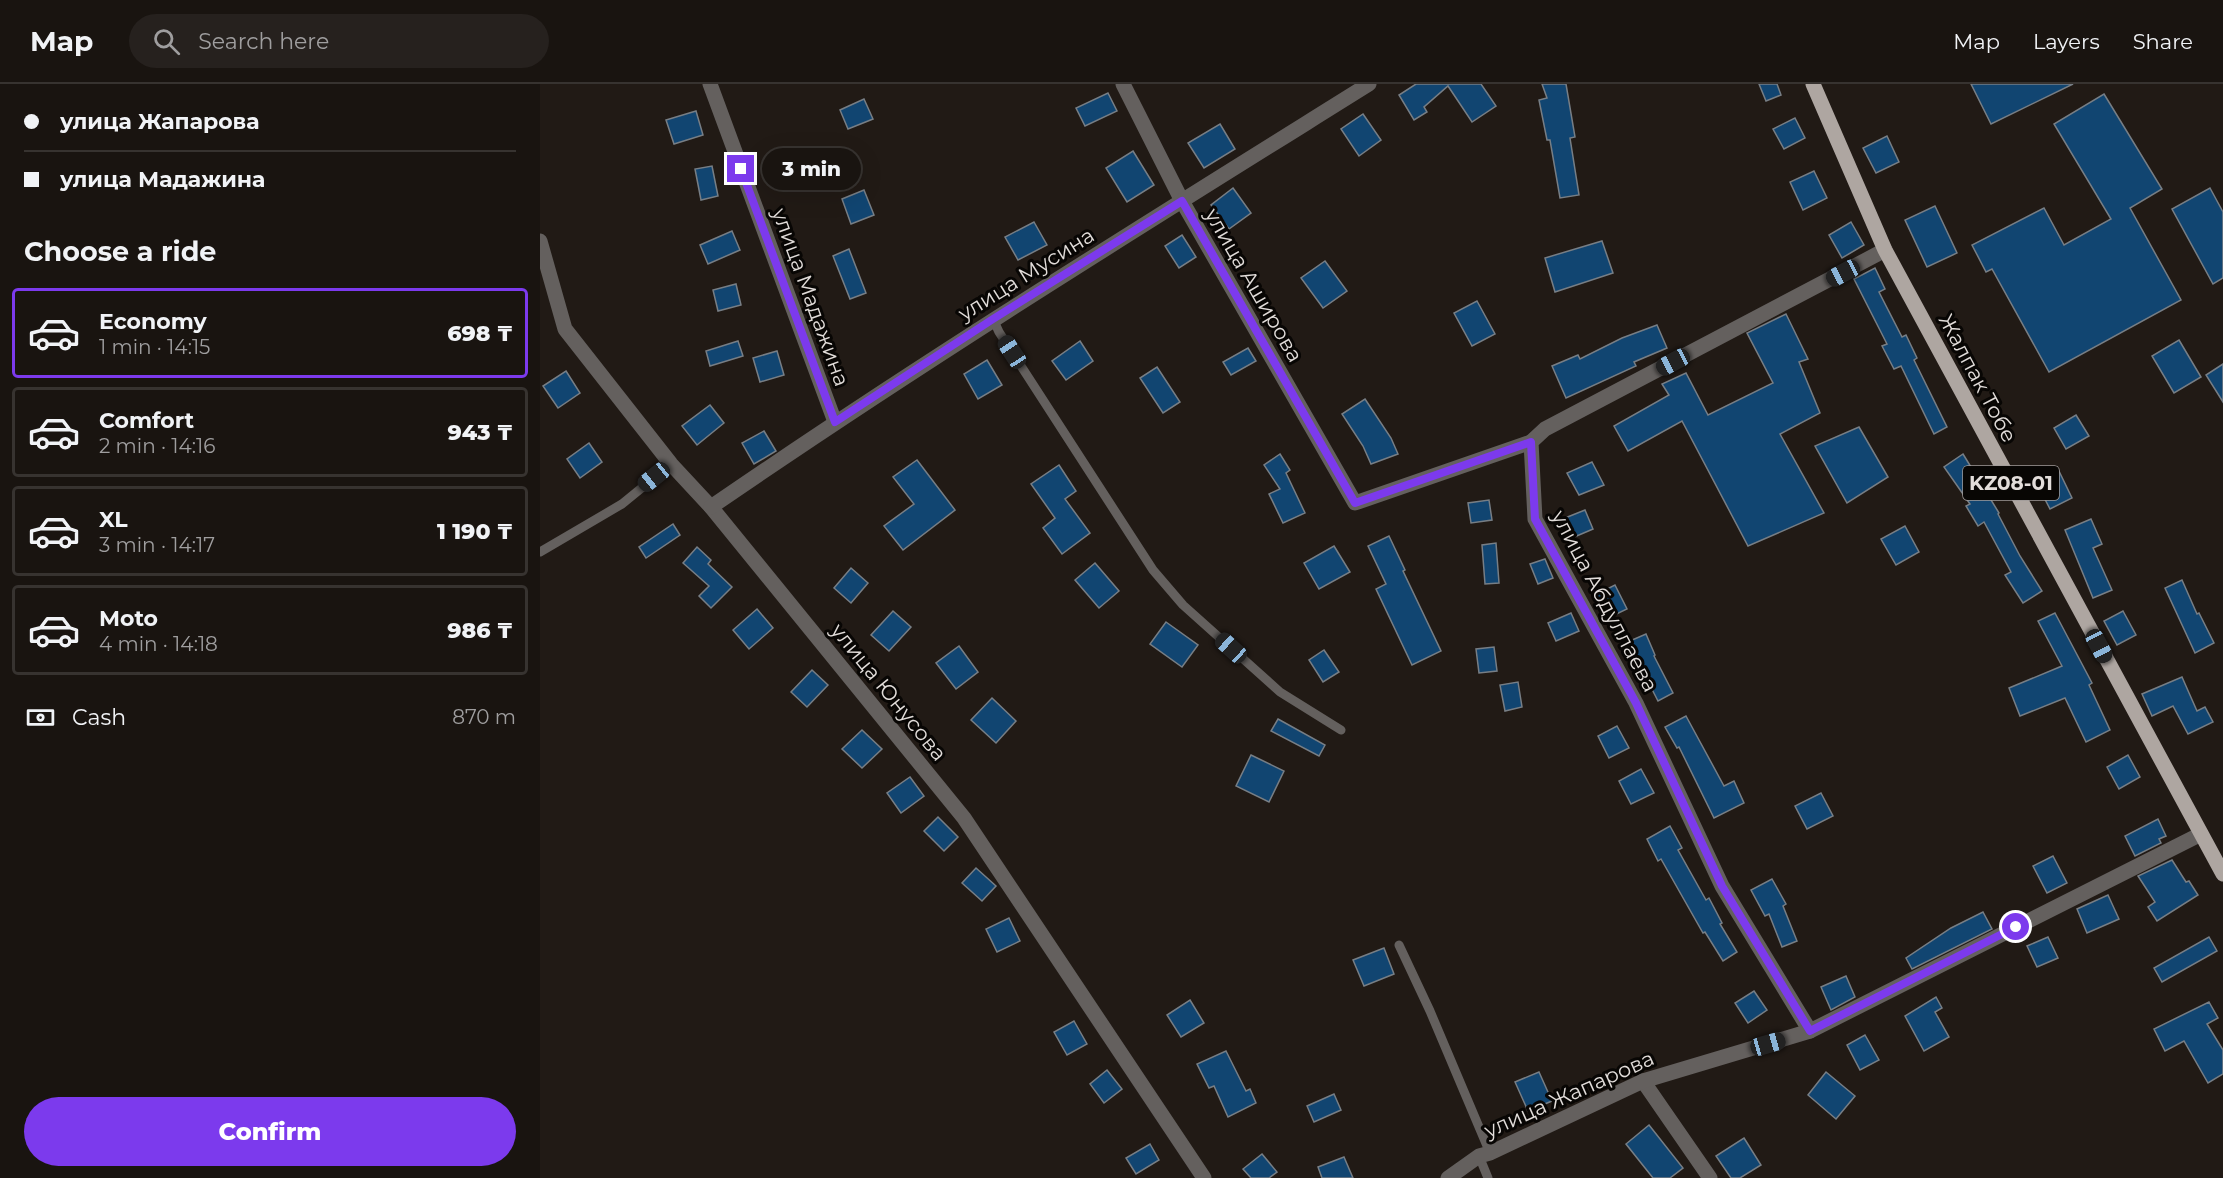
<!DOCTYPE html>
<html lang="en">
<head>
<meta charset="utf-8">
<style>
	body { margin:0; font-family:Montserrat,sans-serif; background:#26211e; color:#f1f3f6; height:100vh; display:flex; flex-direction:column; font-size:22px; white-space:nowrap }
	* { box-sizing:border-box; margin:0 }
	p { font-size:20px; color:#9f9e9f }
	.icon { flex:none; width:33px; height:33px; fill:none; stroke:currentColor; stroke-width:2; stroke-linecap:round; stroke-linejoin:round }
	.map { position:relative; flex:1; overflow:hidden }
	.panel { display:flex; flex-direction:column; background:#191410; width:540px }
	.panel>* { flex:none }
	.guide { display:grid; align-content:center; height:132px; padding:0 24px; background:#191410 }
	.end { position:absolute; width:27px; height:27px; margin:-14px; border:8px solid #7c3aed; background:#fff; box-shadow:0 0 0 3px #fff }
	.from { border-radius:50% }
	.bubble { position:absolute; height:42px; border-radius:21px; background:#191410; box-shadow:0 6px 24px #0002,0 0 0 2px #373330; font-size:20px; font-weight:800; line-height:42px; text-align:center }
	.car { position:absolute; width:18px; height:36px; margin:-18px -9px; border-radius:8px; box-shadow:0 0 4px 2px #0007; background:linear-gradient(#222 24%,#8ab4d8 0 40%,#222 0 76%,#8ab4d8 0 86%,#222 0) }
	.guide b { display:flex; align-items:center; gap:21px; height:57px; font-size:22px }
	.guide b+b { border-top:2px solid #373330 }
	.guide i { width:15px; height:15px; background:#f1f3f6 }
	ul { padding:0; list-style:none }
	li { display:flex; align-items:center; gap:18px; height:90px; margin:0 12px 9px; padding:0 12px; border:3px solid #373330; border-radius:6px }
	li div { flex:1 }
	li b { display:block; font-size:22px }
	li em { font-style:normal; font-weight:800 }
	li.current { border-color:#7c3aed }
	li>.icon { width:54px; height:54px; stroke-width:1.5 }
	h2 { padding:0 24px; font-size:27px; line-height:72px }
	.pay { display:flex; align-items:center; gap:15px; height:66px; padding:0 24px; font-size:22px }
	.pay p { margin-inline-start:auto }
	.primary-button { display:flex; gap:12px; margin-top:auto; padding:12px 24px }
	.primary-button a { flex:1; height:69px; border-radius:36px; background:#7c3aed; color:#fff; font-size:24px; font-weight:800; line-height:69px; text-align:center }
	header { display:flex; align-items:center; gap:36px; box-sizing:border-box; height:84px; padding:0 30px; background:#191410; border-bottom:2px solid #373330 }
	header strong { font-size:28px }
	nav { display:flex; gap:33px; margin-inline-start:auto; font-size:21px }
	.search { width:420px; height:54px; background:#26211e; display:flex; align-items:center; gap:15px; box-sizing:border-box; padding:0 21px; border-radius:33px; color:#9f9e9f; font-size:22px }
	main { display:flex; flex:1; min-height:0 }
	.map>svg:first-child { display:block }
	.building { fill:#114571; stroke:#777e85; stroke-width:1.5 }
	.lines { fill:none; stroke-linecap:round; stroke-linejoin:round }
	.lane { stroke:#64605e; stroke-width:9 }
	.street { stroke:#64605e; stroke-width:15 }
	.primary { stroke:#aea6a1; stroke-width:15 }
	.route { stroke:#7c3aed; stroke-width:8 }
	.labels { text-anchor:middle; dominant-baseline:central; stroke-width:6; stroke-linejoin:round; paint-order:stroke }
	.shield { fill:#080604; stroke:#a19c9a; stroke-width:1.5 }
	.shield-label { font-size:20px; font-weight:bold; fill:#e2ddda }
	.street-label { font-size:21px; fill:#e2ddda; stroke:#080604 }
</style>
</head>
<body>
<header>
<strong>Map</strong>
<div class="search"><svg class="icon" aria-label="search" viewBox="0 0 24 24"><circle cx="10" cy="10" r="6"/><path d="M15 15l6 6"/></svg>Search here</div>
<nav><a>Map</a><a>Layers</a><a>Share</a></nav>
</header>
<main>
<section class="panel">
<div class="guide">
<b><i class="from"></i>улица Жапарова</b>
<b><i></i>улица Мадажина</b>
</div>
<h2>Choose a ride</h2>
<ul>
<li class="current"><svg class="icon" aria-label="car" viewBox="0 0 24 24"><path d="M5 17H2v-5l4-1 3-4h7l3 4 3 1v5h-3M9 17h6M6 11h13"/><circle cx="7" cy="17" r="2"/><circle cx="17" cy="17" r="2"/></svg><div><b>Economy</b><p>1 min · 14:15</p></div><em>698 ₸</em></li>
<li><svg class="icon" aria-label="car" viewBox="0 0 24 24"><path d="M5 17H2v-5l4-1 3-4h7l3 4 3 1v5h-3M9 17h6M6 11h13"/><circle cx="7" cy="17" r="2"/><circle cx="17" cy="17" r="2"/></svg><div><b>Comfort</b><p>2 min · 14:16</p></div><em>943 ₸</em></li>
<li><svg class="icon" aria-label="car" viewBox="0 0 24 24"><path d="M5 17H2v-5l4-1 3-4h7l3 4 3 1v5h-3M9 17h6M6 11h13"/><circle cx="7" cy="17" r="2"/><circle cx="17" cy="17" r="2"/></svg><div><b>XL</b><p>3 min · 14:17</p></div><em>1 190 ₸</em></li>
<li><svg class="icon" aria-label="car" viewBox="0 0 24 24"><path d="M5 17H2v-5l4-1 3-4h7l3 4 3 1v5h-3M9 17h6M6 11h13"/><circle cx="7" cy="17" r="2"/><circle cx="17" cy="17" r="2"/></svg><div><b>Moto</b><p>4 min · 14:18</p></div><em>986 ₸</em></li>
</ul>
<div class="pay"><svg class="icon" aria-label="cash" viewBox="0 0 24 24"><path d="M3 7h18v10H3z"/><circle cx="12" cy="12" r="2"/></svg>Cash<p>870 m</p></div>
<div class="primary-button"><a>Confirm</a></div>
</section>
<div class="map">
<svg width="1683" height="1094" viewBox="0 0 1683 1094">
	<rect width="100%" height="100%" fill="#211a15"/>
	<g class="building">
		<polygon points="876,0 941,0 956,22 932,38 908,2 884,23 887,28 874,36 859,11"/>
		<polygon points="1002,0 1026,0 1035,53 1030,54 1039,111 1020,114 1010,56 1007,56 999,16 1007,14"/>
		<polygon points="1219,0 1237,0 1241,11 1226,17"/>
		<polygon points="1431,0 1533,0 1451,40"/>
		<polygon points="568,9 577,27 545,42 536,24"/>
		<polygon points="1564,10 1622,105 1590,124 1641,216 1509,288 1452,185 1446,188 1432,161 1504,124 1524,161 1571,135 1514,40"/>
		<polygon points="324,15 333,35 308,45 300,26"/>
		<polygon points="156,27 163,51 134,60 126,36"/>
		<polygon points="823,30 841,56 819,72 801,45"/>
		<polygon points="1255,34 1265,54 1244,65 1233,45"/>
		<polygon points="680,40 695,65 664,84 648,59"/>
		<polygon points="1347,52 1359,78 1336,89 1323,64"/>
		<polygon points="593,67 614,101 587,118 566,84"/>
		<polygon points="172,82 178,112 161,116 155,85"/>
		<polygon points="1274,87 1287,114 1263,126 1250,98"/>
		<polygon points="693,104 711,129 689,145 671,121"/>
		<polygon points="1670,104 1683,128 1683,194 1673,200 1632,125"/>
		<polygon points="324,106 334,131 311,140 302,115"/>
		<polygon points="1395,122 1417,169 1387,183 1365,136"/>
		<polygon points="494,138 507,161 478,176 465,153"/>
		<polygon points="1311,138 1324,161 1302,174 1289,151"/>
		<polygon points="192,147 200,166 168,180 160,161"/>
		<polygon points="642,151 656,173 639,184 625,162"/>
		<polygon points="1062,157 1073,189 1015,208 1005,174"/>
		<polygon points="309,165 326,209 310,215 293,172"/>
		<polygon points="785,177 807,207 783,224 761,194"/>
		<polygon points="1335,184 1345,205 1339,208 1362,253 1366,251 1377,274 1374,276 1407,343 1394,350 1361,282 1354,285 1342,262 1347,260 1314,195"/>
		<polygon points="196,200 201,221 178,227 173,206"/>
		<polygon points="937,217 955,250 932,262 914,229"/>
		<polygon points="1246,230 1268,275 1259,278 1280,329 1240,350 1284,429 1208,462 1142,337 1088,367 1074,342 1129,311 1122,300 1146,289 1168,331 1233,299 1207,249"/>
		<polygon points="1117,241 1127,264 1094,278 1096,282 1026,314 1012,282 1038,271 1040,275 1082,254"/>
		<polygon points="1639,256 1661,293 1634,309 1612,272"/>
		<polygon points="198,257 203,272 170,282 166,267"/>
		<polygon points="540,257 553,277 526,296 512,277"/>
		<polygon points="708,264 716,277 691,291 683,278"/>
		<polygon points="237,267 244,291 220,298 213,274"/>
		<polygon points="447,276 462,301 438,315 424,290"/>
		<polygon points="1683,280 1683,318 1666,291"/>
		<polygon points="617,283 640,318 623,329 600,294"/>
		<polygon points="26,287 40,309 18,324 3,302"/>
		<polygon points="825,315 851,354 858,370 831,380 823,362 802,330"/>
		<polygon points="170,321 184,339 157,361 142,342"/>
		<polygon points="1536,331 1549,352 1526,365 1514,344"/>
		<polygon points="1319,343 1348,393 1307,419 1275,362"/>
		<polygon points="224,347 236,367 214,380 202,359"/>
		<polygon points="49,359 62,378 40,394 27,375"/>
		<polygon points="740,370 750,386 746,389 765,429 743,439 729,410 740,405 724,381"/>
		<polygon points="1423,370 1459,429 1458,430 1480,472 1502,507 1483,519 1465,491 1471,488 1444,438 1438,442 1426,422 1430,420 1404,383"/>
		<polygon points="377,376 415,426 363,466 344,442 374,420 353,393"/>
		<polygon points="1052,378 1064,401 1039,411 1027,389"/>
		<polygon points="519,381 536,407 525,415 550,449 522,470 503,444 515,434 491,400"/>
		<polygon points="1517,383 1532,414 1510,425 1494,394"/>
		<polygon points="949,416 952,436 931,439 928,419"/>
		<polygon points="1045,426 1053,445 1032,454 1025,434"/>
		<polygon points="1551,435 1562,460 1553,464 1572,506 1553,514 1525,446"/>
		<polygon points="133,440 140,451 106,474 99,463"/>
		<polygon points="1365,442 1379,468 1356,481 1341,455"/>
		<polygon points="849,452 865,486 863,487 901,567 872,581 836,505 846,500 828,462"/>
		<polygon points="956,459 959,499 945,500 942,461"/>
		<polygon points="794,462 810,488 779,505 764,479"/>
		<polygon points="157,463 171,476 168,480 192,503 171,524 159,512 169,502 143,479"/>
		<polygon points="1005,475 1013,494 998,500 990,480"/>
		<polygon points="555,479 579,507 559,524 535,496"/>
		<polygon points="311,484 328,499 311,519 294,504"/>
		<polygon points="1642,496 1657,530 1659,529 1674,559 1655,569 1625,504"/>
		<polygon points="1075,501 1087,525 1066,535 1055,511"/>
		<polygon points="217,525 233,544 209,565 193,546"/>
		<polygon points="353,527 371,543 349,567 331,551"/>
		<polygon points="1583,527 1596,551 1577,561 1564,537"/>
		<polygon points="1031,529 1039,547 1016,557 1008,539"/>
		<polygon points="1515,529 1552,599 1549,601 1570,646 1546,658 1525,614 1480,632 1469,604 1522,582 1498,537"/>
		<polygon points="626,538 658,561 642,583 610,560"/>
		<polygon points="1106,550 1115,571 1114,572 1133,609 1118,617 1098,578 1092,581 1083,560"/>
		<polygon points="419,562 438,588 416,605 396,579"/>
		<polygon points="954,563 957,587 939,589 936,565"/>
		<polygon points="784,566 799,588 783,598 769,576"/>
		<polygon points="272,586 288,601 267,623 251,608"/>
		<polygon points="1642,593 1657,627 1665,623 1673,638 1648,650 1633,622 1612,632 1602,610"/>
		<polygon points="978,598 982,623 965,627 960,601"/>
		<polygon points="452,614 476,637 456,659 431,636"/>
		<polygon points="1146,632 1184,702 1194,697 1204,719 1174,734 1139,663 1137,664 1125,643"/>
		<polygon points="738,635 785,661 779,672 731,647"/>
		<polygon points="1077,642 1089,664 1069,674 1058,652"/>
		<polygon points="322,646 342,665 322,684 302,665"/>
		<polygon points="711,671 744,687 729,718 696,702"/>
		<polygon points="1588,671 1600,693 1579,705 1567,683"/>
		<polygon points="1101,685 1114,709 1091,720 1079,697"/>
		<polygon points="370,693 384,712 361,729 347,709"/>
		<polygon points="1281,709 1293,732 1267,745 1255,722"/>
		<polygon points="398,733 418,753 404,767 384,747"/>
		<polygon points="1618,735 1626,752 1619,755 1621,759 1595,772 1585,752"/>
		<polygon points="1130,742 1142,764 1138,766 1166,816 1169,814 1182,839 1180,840 1197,868 1183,877 1165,848 1163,849 1121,775 1118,777 1107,755"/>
		<polygon points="1513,772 1527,799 1507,809 1493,782"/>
		<polygon points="1632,776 1646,798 1649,797 1658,811 1617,837 1608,823 1615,818 1598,792"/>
		<polygon points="436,784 456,802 442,817 422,799"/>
		<polygon points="1232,795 1246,820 1243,822 1257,857 1242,863 1229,830 1225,832 1211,806"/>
		<polygon points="1568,811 1579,835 1547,849 1537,825"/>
		<polygon points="1443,828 1452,845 1372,885 1366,874 1411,844"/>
		<polygon points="469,834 480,857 457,868 446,845"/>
		<polygon points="1508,853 1518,874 1497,883 1487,862"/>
		<polygon points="1669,853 1677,867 1622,898 1614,884"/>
		<polygon points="844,864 854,890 824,902 813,876"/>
		<polygon points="1306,892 1315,913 1291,926 1281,903"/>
		<polygon points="1214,907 1227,926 1208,939 1195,919"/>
		<polygon points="1396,913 1402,924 1395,928 1409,953 1384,967 1365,932"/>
		<polygon points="650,916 664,939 641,953 627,931"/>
		<polygon points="1669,918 1678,934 1667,940 1683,966 1683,990 1668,999 1644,957 1625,967 1614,945"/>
		<polygon points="534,937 547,960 527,971 514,948"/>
		<polygon points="1325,951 1339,976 1320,986 1307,961"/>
		<polygon points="686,967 706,1007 710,1005 716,1019 688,1033 674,1002 669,1004 657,980"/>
		<polygon points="567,986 582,1005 564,1019 550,1000"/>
		<polygon points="999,988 1012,1017 988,1027 975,998"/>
		<polygon points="1286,988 1315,1012 1296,1035 1268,1011"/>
		<polygon points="794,1010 801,1026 774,1038 767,1022"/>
		<polygon points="1109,1041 1143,1084 1130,1094 1113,1094 1086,1060"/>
		<polygon points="1204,1054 1221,1081 1200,1094 1191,1094 1176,1072"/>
		<polygon points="610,1060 619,1076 596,1090 586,1074"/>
		<polygon points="722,1070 737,1088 729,1094 711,1094 703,1085"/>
		<polygon points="804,1073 813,1094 782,1094 778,1083"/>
	</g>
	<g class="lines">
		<g class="lane">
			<polyline points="453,235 459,248 613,486 643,521 740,608 801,646"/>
			<polyline points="0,468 82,420 131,380"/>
			<polyline points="859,861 890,927 950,1069"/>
			<polyline points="939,1072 948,1094"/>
		</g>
		<g class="street">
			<polyline points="170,0 295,338"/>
			<polyline points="583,0 642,117 815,419 991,358"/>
			<polyline points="0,157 25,245 131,380 171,423 424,734 664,1094"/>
			<path d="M171 423C386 275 608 138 829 0"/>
			<polyline points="1270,947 1182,802 1096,619 995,435 991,358 1005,345 1345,166"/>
			<polyline points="1103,997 1170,1094"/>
			<polyline points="908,1094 939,1072 950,1069 1103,997 1270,947 1661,750"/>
		</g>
		<polyline class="primary" points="1273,0 1345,166 1683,790"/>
	</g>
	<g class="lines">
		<polyline class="route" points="201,85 295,338 453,235 642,117 815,419 991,358 995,435 1096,619 1182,802 1270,947 1476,843"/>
	</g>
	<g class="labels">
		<rect class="shield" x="1423" y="382" width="96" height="34" rx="4.5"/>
		<g class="shield-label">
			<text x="1471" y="399">KZ08-01</text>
		</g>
		<g class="street-label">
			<text transform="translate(486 190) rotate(-32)">улица Мусина</text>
			<text transform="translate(714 201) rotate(60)">улица Аширова</text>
			<text transform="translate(271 213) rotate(70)">улица Мадажина</text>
			<text transform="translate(1438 294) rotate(62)">Жалпак Тобе</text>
			<text transform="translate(1065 517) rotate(62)">улица Абдуллаева</text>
			<text transform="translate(349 608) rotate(51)">улица Юнусова</text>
			<text transform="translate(1029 1010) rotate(-24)">улица Жапарова</text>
		</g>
	</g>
</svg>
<i class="end from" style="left:1476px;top:843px"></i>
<i class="end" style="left:201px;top:85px"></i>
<div class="bubble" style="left:222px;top:64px;width:99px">3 min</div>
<i class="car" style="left:1303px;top:189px;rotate:242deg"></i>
<i class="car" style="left:472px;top:268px;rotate:327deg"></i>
<i class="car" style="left:1133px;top:278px;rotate:242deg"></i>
<i class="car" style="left:114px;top:393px;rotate:231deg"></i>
<i class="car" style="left:1559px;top:562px;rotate:152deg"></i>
<i class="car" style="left:691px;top:564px;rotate:312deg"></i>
<i class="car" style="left:1228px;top:960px;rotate:74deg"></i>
</div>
</main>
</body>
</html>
